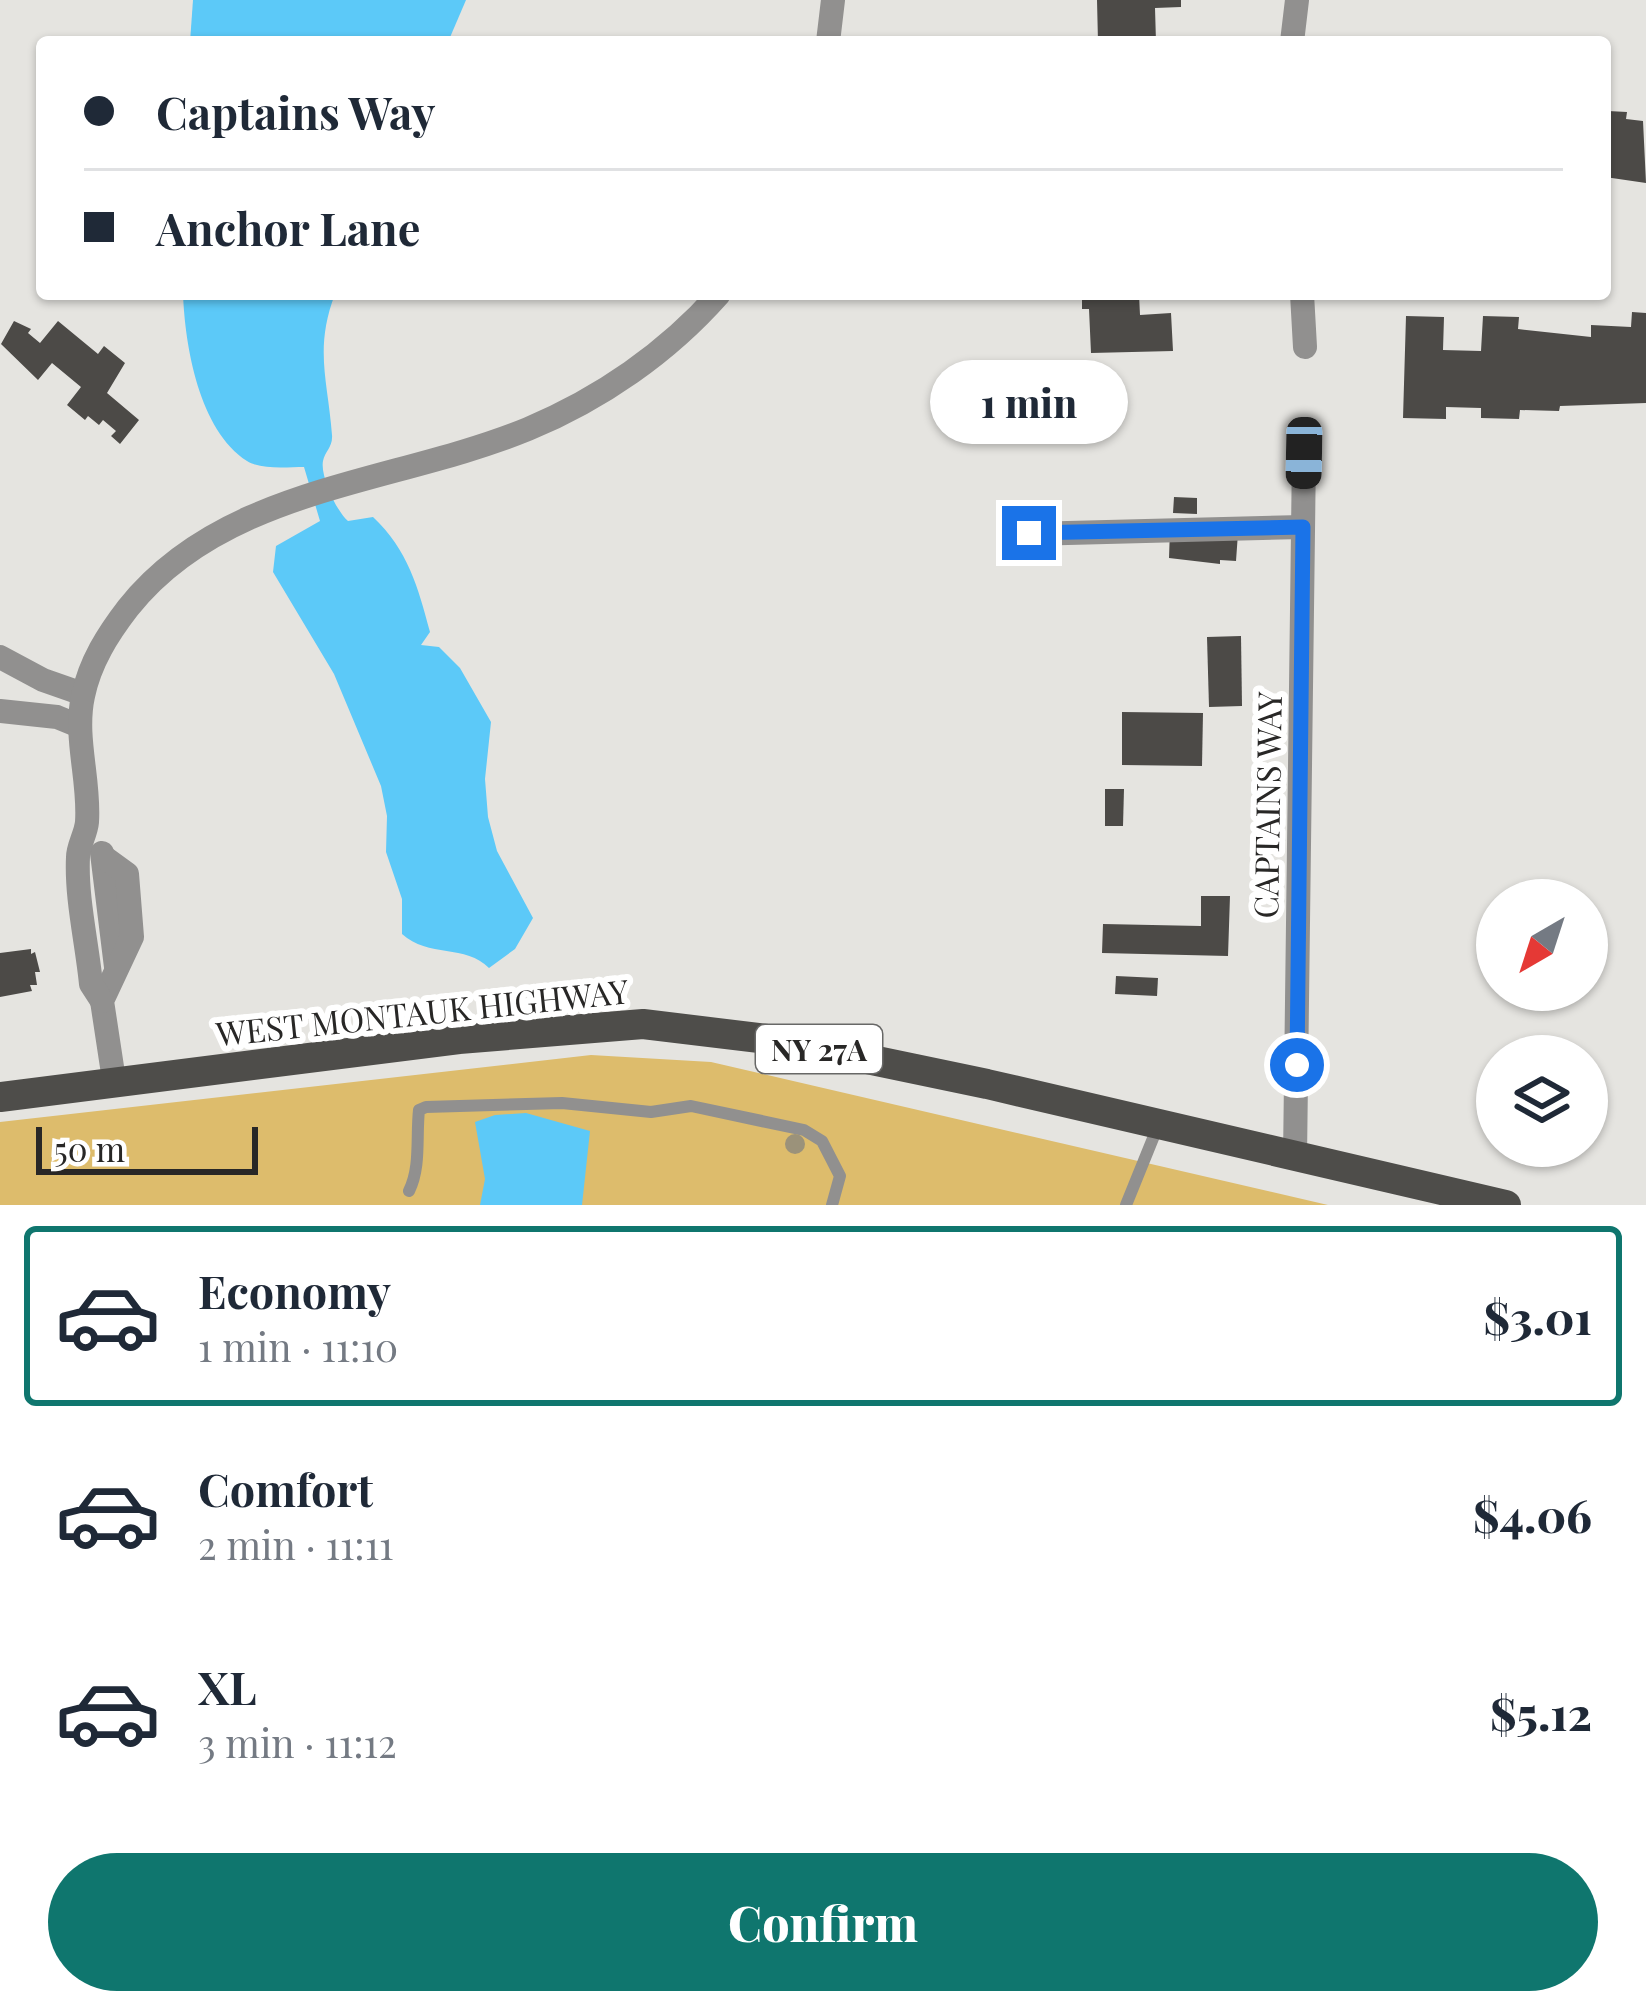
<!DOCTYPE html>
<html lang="en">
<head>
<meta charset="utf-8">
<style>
	body { margin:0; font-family:"Playfair Display",serif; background:#f6f6f7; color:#1f2937; height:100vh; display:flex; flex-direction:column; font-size:45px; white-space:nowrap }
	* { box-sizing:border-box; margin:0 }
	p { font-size:39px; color:#747a83 }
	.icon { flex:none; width:66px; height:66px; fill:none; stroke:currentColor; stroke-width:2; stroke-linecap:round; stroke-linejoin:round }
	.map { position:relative; height:1205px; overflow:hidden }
	.panel { display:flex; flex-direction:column; background:#fff; flex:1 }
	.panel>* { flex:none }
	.banner { position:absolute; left:36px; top:36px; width:1575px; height:264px; border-radius:12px; box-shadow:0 3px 9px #0004; display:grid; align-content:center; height:264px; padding:0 48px; background:#fff }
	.needle { width:78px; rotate:219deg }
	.buttons { position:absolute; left:1476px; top:879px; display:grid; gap:24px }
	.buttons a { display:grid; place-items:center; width:132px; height:132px; border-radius:50%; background:#fff; box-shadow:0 3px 9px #0004; font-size:60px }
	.scale { position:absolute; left:36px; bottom:30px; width:222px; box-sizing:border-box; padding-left:12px; border:6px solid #282726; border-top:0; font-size:33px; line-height:42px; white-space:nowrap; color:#282726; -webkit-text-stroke:9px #fff; paint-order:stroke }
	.end { position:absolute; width:54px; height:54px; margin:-27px; border:15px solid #1a73e8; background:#fff; box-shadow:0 0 0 6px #fff }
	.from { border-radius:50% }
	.bubble { position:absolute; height:84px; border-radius:42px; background:#fff; box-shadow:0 3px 9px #0004; font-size:39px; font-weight:800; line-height:84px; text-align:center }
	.car { position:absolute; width:36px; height:72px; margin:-36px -18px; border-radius:15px; box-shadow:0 0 9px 3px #0007; background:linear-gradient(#222 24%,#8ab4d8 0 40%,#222 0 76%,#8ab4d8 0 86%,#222 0) }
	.banner b { display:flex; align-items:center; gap:42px; height:114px; font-size:45px }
	.banner b+b { border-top:3px solid #e0e1e3 }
	.banner i { width:30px; height:30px; background:#1f2937 }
	ul { padding:21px 0 0; list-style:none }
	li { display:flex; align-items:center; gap:36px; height:180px; margin:0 24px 18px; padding:0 24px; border:6px solid transparent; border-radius:12px }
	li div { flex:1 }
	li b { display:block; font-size:45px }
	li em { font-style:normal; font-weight:800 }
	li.selected { border-color:#0f766e }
	li>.icon { width:108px; height:108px; stroke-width:1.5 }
	.button { display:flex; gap:24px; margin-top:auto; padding:24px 48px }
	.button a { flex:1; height:138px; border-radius:72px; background:#0f766e; color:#fff; font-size:48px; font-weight:800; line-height:138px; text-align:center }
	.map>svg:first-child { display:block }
	.green { fill:#ddbc6c }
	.water { fill:#5cc9f8 }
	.building { fill:#4c4a47 }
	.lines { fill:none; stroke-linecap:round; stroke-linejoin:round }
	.service { stroke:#91908f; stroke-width:12 }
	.minor { stroke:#91908f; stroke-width:24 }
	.primary { stroke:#4e4d4a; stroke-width:30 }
	.tree { fill:#9b927a }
	.route { stroke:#1a73e8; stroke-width:15 }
	.labels { text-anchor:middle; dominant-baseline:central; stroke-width:12; stroke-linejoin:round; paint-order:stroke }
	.shield { fill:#fff; stroke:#686867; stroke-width:3 }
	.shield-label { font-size:30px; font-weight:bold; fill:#282726 }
	.street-label { font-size:33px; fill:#282726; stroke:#fff }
</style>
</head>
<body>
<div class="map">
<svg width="1646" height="1205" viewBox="0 0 1646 1205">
	<rect width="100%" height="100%" fill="#e5e4e0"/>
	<polygon class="green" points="591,1055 711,1062 1328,1205 0,1205 0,1122"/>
	<g class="water">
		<polygon points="193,0 466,0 448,42 190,42"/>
		<path d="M183 294H335C314 349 328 381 332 435 333 447 325 451 323 461 320 476 337 512 348 521L373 517C408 550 418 587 430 632L421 645 439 647 460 668 491 722 485 779 488 817 497 851 533 918 515 949 489 968C466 944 428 958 402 934V899L386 852 387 816 381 786 334 674 273 572 276 546 320 521 304 467C287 467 261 470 247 461 199 430 185 346 183 294Z"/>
		<polygon points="526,1113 590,1131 582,1205 480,1205 485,1179 475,1122 495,1115"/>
	</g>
	<g class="building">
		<polygon points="1097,0 1181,0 1181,7 1155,8 1156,42 1098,42"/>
		<polygon points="1608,111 1627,112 1626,119 1643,121 1646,183 1605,177"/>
		<polygon points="1082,294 1139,294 1140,315 1171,313 1173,351 1091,353 1089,309 1082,309"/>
		<polygon points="1632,312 1646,313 1646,403 1560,406 1559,411 1520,410 1519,419 1481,418 1481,408 1446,407 1446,419 1403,418 1406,316 1444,317 1443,350 1481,351 1483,316 1519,317 1518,329 1591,337 1591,325 1631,327"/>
		<polygon points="14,321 31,329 28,333 40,343 58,321 98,354 104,346 125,363 107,393 139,420 120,444 111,436 116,431 103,420 99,425 88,416 85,420 67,405 81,387 52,363 38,380 1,344"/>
		<polygon points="1174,497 1197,498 1197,514 1173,513"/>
		<polygon points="1170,529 1238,533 1236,561 1220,560 1220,564 1169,558"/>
		<polygon points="1241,636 1242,706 1209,707 1207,637"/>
		<polygon points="1122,712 1203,713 1202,766 1122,765"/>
		<polygon points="1105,789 1124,789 1123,826 1105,826"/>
		<polygon points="1201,896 1230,896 1228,956 1102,953 1103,924 1201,926"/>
		<polygon points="31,949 31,954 35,952 40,972 35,972 37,985 30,985 32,991 0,997 0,953"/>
		<polygon points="1116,976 1158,978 1157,996 1115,994"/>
	</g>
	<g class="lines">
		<g class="service">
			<path d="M409 1191C421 1167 416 1137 419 1110L426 1107 562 1103 651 1112 691 1106 804 1130 822 1141 840 1176 832 1205"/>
			<polyline points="1126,1205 1158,1126"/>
		</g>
		<g class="minor">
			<polyline points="828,42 833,0"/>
			<polyline points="1292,42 1297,0"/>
			<polyline points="1302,294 1305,347"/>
			<polyline points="1029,534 1302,527"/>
			<polyline points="0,657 43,680 83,694"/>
			<polyline points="0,711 57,717 79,726"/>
			<polyline points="102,853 116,967"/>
			<polyline points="105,858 127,874 132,937 102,1001 114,1080"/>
			<path d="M102 1001 91 984C87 943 76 898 78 857 78 846 86 834 87 822 90 780 74 738 83 696 90 662 108 634 128 608 224 487 394 484 528 429 600 399 667 353 719 294"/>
			<polyline points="1295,1158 1304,453"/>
		</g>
		<polyline class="primary" points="0,1097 459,1039 643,1024 776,1040 987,1084 1506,1205"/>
	</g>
	<circle class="tree" cx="795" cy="1144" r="10"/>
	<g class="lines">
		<polyline class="route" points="1029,533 1303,527 1297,1065"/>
	</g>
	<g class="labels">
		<rect class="shield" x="756" y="1025" width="126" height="48" rx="9"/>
		<g class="shield-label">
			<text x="819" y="1049">NY 27A</text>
		</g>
		<g class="street-label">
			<text transform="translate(1266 805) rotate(-89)">CAPTAINS WAY</text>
			<text transform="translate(422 1011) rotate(-6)">WEST MONTAUK HIGHWAY</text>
		</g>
	</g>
</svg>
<div class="buttons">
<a><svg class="needle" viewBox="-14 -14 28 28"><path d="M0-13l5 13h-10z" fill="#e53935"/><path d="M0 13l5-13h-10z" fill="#747a83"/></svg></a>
<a><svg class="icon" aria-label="layers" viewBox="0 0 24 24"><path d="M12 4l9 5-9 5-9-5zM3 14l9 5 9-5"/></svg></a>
</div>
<div class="scale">50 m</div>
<i class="end from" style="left:1297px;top:1065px"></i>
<i class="end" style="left:1029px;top:533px"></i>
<div class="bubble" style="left:930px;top:360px;width:198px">1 min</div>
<i class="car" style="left:1304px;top:453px;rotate:181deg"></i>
<div class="banner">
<b><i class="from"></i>Captains Way</b>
<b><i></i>Anchor Lane</b>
</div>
</div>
<section class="panel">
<ul>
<li class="selected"><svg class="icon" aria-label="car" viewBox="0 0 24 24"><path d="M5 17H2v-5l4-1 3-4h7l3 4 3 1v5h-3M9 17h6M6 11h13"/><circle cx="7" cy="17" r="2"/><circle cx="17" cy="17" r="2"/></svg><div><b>Economy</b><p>1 min · 11:10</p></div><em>$3.01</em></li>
<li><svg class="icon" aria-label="car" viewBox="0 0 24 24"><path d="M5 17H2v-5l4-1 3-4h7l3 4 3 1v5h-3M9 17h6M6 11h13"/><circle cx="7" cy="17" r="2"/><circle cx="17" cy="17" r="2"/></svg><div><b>Comfort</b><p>2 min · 11:11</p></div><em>$4.06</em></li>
<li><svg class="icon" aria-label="car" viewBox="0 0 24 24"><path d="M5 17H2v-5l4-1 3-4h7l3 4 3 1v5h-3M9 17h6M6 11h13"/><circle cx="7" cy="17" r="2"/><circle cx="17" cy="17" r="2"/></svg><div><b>XL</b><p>3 min · 11:12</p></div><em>$5.12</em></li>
</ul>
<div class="button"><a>Confirm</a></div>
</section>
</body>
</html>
